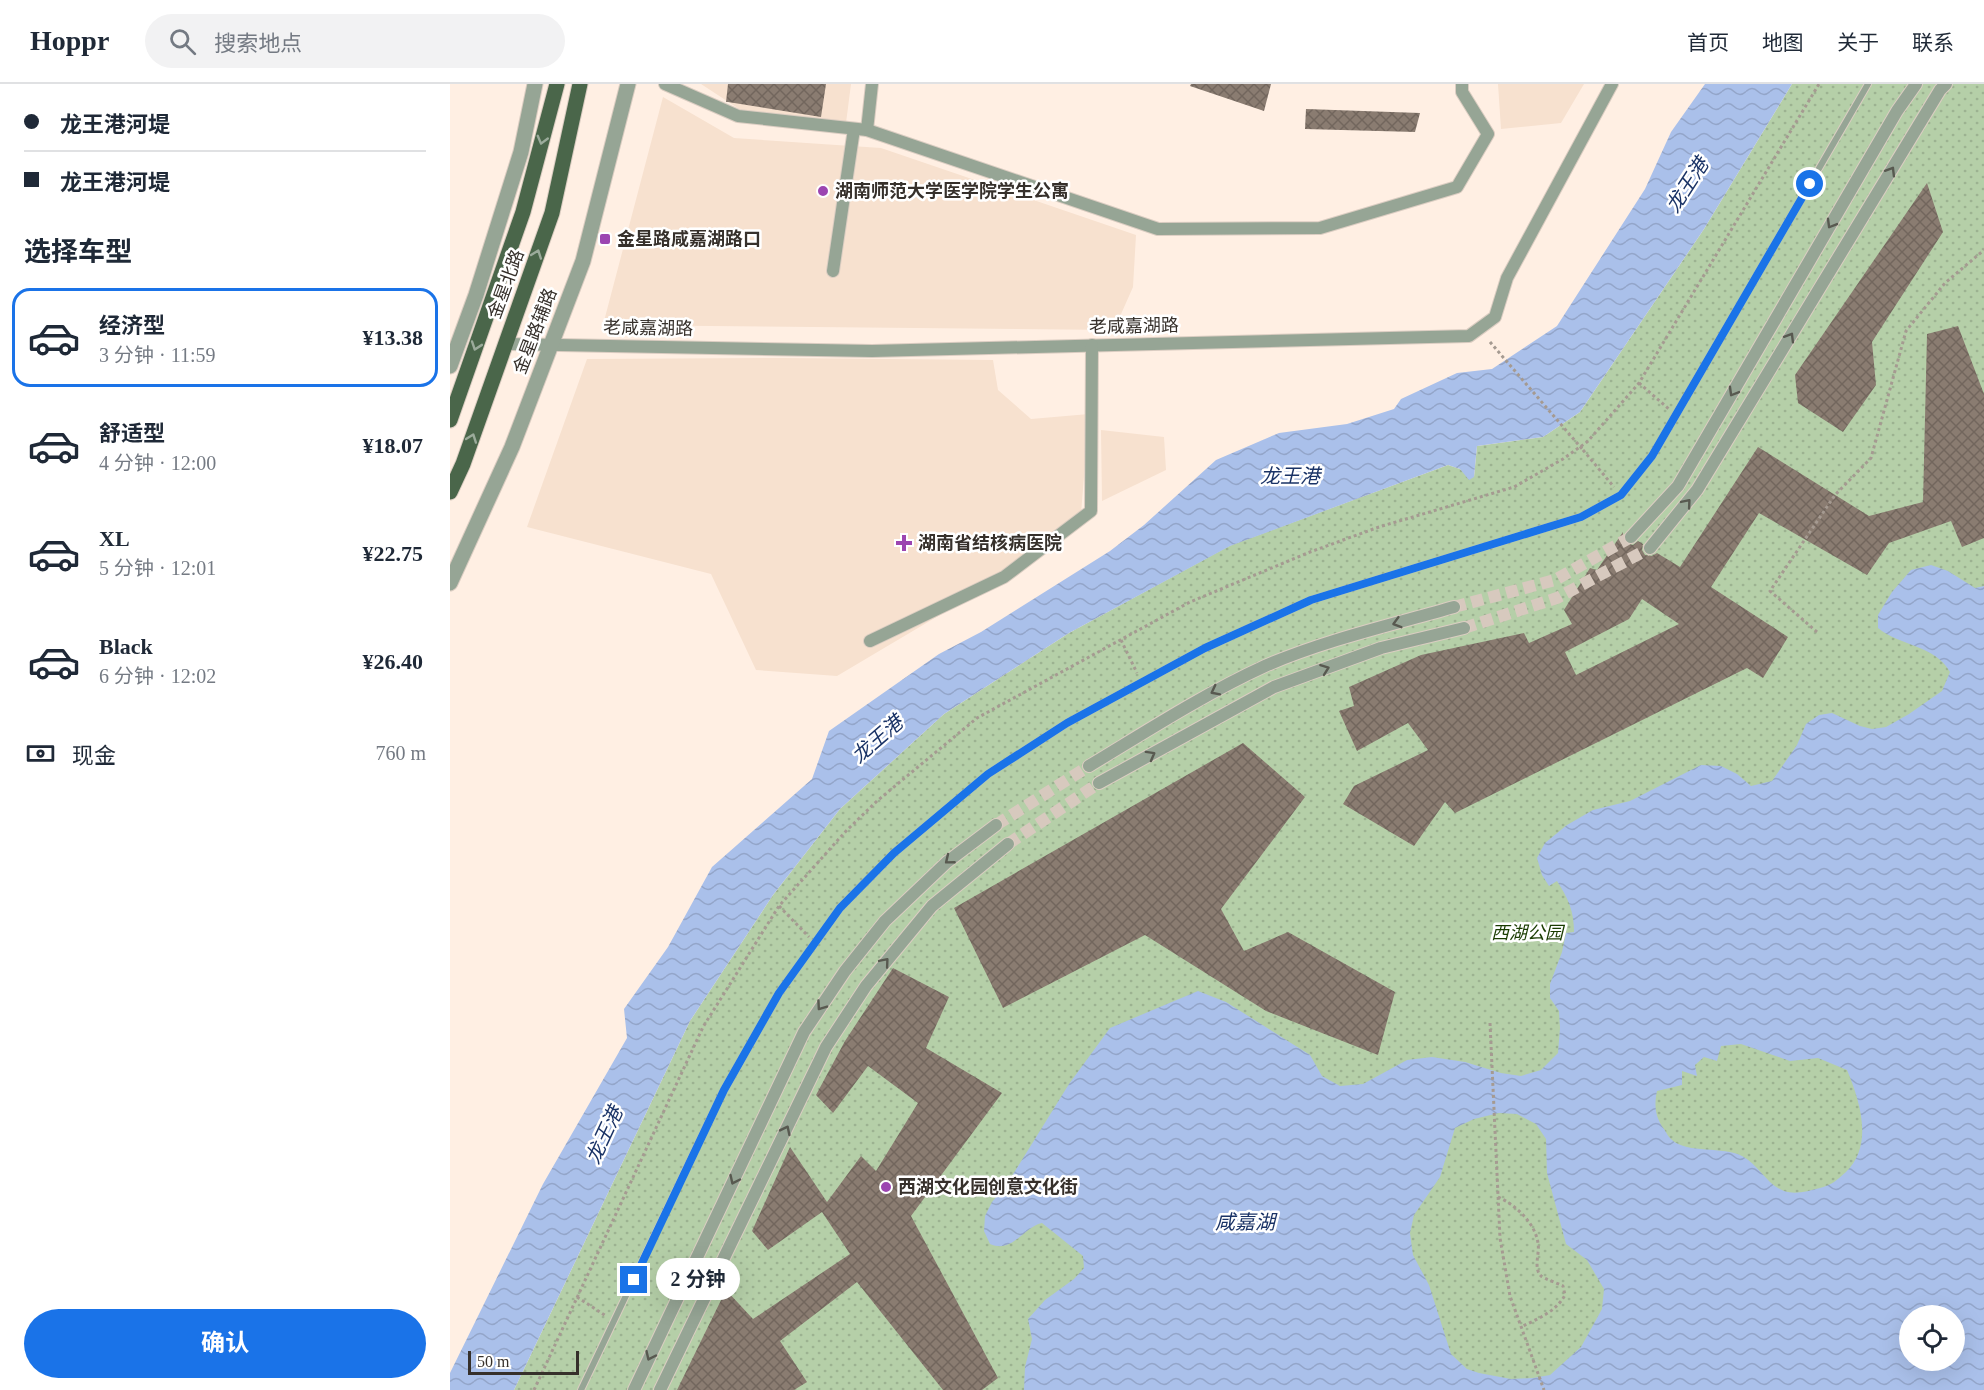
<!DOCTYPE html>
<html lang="zh">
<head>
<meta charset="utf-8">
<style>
	body { margin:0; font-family:"Times New Roman","Noto Sans SC",serif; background:#f2f2f3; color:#1f2937; height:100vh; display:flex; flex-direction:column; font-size:22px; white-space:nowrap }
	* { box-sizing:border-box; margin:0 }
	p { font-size:20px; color:#747a83 }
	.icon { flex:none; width:33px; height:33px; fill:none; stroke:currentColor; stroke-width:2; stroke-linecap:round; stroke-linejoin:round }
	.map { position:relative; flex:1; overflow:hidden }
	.panel { display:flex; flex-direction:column; background:#fff; width:450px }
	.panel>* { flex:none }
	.banner { display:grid; align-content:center; height:132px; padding:0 24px; background:#fff }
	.buttons { position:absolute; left:1449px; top:1221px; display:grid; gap:12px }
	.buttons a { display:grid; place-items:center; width:66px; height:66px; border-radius:50%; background:#fff; box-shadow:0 6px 24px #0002; font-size:30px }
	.scale { position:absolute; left:18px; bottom:15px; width:111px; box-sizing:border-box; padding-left:6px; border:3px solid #36302b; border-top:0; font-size:16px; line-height:21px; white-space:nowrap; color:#36302b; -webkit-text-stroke:4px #fff; paint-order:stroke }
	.end { position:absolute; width:27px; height:27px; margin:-14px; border:8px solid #1a73e8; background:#fff; box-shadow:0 0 0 3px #fff }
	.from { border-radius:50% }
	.bubble { position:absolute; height:42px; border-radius:21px; background:#fff; box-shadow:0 6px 24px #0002; font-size:20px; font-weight:700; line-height:42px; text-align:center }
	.banner b { display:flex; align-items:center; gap:21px; height:57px; font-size:22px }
	.banner b+b { border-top:2px solid #e0e1e3 }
	.banner i { width:15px; height:15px; background:#1f2937 }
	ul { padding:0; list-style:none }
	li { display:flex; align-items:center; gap:18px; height:99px; margin:0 12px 9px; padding:0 12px; border:3px solid transparent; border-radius:18px }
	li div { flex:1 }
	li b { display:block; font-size:22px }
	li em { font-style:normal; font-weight:700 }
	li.active { border-color:#1a73e8 }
	li>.icon { width:54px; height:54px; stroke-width:1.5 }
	h2 { padding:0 24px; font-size:27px; line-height:72px }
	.pay { display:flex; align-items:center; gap:15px; height:66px; padding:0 24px; font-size:22px }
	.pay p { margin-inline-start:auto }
	.action { display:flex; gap:12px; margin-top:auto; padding:12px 24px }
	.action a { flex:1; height:69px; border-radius:36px; background:#1a73e8; color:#fff; font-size:24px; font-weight:700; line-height:69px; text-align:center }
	header { display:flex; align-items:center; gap:36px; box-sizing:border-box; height:84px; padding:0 30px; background:#fff; border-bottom:2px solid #e0e1e3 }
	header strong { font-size:28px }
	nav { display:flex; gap:33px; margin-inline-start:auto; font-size:21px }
	.search { width:420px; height:54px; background:#f2f2f3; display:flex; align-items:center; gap:15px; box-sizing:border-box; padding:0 21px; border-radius:33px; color:#747a83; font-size:22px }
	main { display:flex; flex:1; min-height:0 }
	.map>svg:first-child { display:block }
	.built { fill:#f7e1cf }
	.park { fill:url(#park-dots); fill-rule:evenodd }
	.water { fill:url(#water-waves); fill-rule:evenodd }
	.building { fill:url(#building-cross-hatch); fill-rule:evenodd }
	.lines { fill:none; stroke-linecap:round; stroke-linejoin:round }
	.minor-tunnel { stroke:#d7c9be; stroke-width:12; stroke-dasharray:12 6; stroke-linecap:butt }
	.service-casing { stroke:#dbcdc2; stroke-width:8 }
	.minor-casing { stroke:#dbcdc2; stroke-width:14 }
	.tertiary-casing { stroke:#dbcdc2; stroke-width:17 }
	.primary-casing { stroke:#dbcdc2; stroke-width:17 }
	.path { stroke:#a59a91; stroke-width:3; stroke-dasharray:3 3; stroke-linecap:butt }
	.service { stroke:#96a595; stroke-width:6 }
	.minor { stroke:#96a595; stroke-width:12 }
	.tertiary { stroke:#96a595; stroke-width:15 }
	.primary { stroke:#4a664a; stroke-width:15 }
	.path-bridge { stroke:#a59a91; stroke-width:3; stroke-dasharray:3 3; stroke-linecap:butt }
	.oneway { stroke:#9bab9b }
	.oneway2 { stroke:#585950 }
	.route { stroke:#1a73e8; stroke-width:8 }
	.poi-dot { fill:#9c45b1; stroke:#fff; stroke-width:2 }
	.labels { text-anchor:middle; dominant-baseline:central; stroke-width:5; stroke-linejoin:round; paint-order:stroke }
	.poi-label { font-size:18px; font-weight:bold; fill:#36302b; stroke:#fff; text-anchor:start }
	.street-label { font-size:18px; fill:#36302b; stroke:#fff }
	.park-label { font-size:18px; font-style:italic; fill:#193b00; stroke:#fff }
	.water-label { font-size:20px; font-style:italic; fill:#1a3366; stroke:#fff }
</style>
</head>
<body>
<header>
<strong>Hoppr</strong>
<div class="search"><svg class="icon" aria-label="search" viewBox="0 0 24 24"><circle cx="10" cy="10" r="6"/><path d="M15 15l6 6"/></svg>搜索地点</div>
<nav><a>首页</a><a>地图</a><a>关于</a><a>联系</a></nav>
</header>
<main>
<section class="panel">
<div class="banner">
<b><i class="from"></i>龙王港河堤</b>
<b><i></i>龙王港河堤</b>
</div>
<h2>选择车型</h2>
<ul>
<li class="active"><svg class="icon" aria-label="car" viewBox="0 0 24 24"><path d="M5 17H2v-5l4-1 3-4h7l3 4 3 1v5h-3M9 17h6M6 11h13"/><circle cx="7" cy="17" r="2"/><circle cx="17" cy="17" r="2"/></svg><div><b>经济型</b><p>3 分钟 · 11:59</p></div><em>¥13.38</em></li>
<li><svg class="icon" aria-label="car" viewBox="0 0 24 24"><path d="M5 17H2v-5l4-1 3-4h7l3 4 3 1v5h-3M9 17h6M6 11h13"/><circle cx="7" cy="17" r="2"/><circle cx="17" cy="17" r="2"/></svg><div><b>舒适型</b><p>4 分钟 · 12:00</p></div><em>¥18.07</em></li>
<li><svg class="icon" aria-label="car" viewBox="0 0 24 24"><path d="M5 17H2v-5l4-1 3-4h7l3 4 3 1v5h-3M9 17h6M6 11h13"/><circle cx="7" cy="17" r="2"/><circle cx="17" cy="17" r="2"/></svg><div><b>XL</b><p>5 分钟 · 12:01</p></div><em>¥22.75</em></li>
<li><svg class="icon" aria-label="car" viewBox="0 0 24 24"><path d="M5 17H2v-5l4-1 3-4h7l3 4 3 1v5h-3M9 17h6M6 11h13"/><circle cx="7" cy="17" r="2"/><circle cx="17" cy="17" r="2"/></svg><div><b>Black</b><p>6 分钟 · 12:02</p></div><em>¥26.40</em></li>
</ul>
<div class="pay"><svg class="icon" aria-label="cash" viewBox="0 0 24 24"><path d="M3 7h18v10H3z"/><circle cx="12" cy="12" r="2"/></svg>现金<p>760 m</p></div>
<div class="action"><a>确认</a></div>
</section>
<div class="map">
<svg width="1534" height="1306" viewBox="0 0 1534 1306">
	<defs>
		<pattern id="park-dots" width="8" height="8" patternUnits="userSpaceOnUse" patternTransform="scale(1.5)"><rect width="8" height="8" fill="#b5cfa8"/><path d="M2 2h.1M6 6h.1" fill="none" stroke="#9cb291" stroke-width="1.8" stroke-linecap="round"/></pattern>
		<pattern id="water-waves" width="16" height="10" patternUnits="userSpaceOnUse" patternTransform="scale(1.5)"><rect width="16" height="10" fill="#aac0ea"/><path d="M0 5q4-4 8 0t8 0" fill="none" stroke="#93a5c9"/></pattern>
		<pattern id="building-cross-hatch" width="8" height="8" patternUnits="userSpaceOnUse" patternTransform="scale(1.5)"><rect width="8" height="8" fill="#8a7c71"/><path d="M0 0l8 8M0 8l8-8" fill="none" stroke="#72665d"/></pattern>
	</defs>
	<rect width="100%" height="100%" fill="#ffefe3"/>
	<g class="built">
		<polygon points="251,0 401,0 396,39 303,34"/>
		<polygon points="1048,0 1134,0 1111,39 1051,45"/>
		<polygon points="213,13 284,54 431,64 686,151 683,203 664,246 153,241"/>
		<polygon points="332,274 543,276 548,306 581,335 639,330 631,430 564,487 387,592 306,586 261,490 77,443 137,275"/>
		<polygon points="651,346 714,353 716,386 652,417"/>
	</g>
	<path class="park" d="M1342 0H1534V1306H64L240 937 323 811 390 725 494 630 619 549 779 462 998 381 1010 385 1024 393 1027 362 1093 353 1130 328 1254 145ZM1460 1232H1504V1276H1460Z"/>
	<g class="water">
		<polygon points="1255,0 1342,0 1254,145 1130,328 1093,353 1027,362 1024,393 1019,396 1010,385 998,381 780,462 619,549 494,630 390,725 323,811 240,937 64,1306 0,1306 0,1289 93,1100 177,954 174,925 218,863 262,783 362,695 379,647 489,570 531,548 660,467 694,441 766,376 829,349 897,340 944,325 951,315 1007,289 1042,285 1107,242 1195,105 1221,48"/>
		<path d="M1481 481 1498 487 1525 504 1534 502V1306H574L575 1283 582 1255 578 1235 595 1216 624 1195 634 1184 633 1172 592 1139C573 1143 563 1170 540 1160L534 1147 535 1132 542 1118 557 1100 619 1000 660 944 748 907 776 918 860 971 872 992 890 1002 913 1000 957 976 982 973 1015 978 1051 989 1071 992 1091 986 1108 969 1110 944 1109 927 1100 914V900L1112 868 1116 849 1124 848C1124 827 1118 814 1107 797L1099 802 1092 791 1087 774 1095 759 1117 741 1143 726 1180 717 1251 681 1271 682 1287 690 1301 702 1322 697 1347 661 1356 640 1369 631 1382 629 1410 642 1422 645 1436 643 1459 630 1492 607 1500 588C1485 561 1450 562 1428 544V531L1442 508 1461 486ZM1291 960 1340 977 1368 974 1397 986C1410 1017 1424 1061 1396 1088 1387 1096 1382 1101 1370 1104 1358 1107 1346 1111 1334 1107 1317 1101 1308 1080 1292 1072 1273 1062 1238 1070 1222 1056 1219 1054 1216 1048 1214 1045 1205 1033 1204 1021 1207 1007L1232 1001V987L1247 992 1245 981 1254 973 1267 977 1271 962ZM1049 1029 1067 1030 1086 1040 1096 1055 1097 1089 1116 1160 1137 1176 1154 1205 1152 1225 1131 1263 1100 1291 1083 1294 1061 1295 1029 1289 1017 1285 1001 1270 979 1201 963 1171 960 1149 964 1131 990 1093 1005 1044 1024 1035ZM1460 1232H1504V1276H1460Z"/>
	</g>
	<g class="building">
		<polygon points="278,0 376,0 371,33 278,18 276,18"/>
		<polygon points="741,0 821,0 814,27 740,2"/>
		<polygon points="856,25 970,29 965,48 855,45"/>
		<polygon points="1477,99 1493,148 1422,258 1426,301 1393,348 1348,319 1345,291"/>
		<path d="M1508 242 1534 310V454L1512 463 1501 437 1439 459 1417 491 1309 429 1261 503 1338 553 1313 594 1297 584 1005 729 995 718 964 762 893 720 904 702 978 666 958 639 907 667 889 627 904 622 899 603 971 571 1074 549 1079 559 1122 540 1114 526 1140 484 1147 486 1173 448V455L1176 459 1183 461 1188 457 1193 460 1192 466 1195 471 1202 472 1207 469 1230 483 1308 363 1419 432 1473 418 1477 250ZM1192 515 1229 540 1126 591 1115 568 1179 535Z"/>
		<polygon points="793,659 855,713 771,825 794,867 838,848 945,908 928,971 816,927 695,851 553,924 504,824"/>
		<polygon points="443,884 499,913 476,964 552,1009 461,1132 548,1294 532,1306 493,1306 407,1198 330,1257 357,1298 344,1306 227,1306 276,1206 303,1235 400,1170 372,1128 318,1166 302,1147 340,1063 377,1118 411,1072 426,1087 468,1019 418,982 383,1029 366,1011 395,957"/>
	</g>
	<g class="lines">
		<g class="minor-tunnel">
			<polyline points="1004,523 1105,496 1181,453"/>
			<polyline points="1014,544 1107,514 1200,464"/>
			<polyline points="546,741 639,682"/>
			<polyline points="558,760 649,699"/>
		</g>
		<defs>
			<polyline id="service" points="131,1306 274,1006 329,909 390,824 444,769 538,690 617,639 755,564 861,516 1131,433 1171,411 1202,372 1418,0"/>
			<g id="minor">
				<polyline points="215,0 288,32 417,46 708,145 870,144 1007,103 1038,50 1012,8 1012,0"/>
				<polyline points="417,46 422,0"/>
				<polyline points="383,187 404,45"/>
				<polyline points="55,260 422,267 1019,252 1045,233 1057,194 1162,0"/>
				<polyline points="1181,453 1228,402 1447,27 1466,0"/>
				<polyline points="1200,464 1247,406 1490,6 1496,0"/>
				<polyline points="420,557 554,493 641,427 642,261"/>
				<path d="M639 682C697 647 754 610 815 582 875 556 941 541 1004 523"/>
				<polyline points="649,699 824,603 931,564 1014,544"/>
				<polyline points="184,1306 354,948 395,887 435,837 497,778 546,741"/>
				<polyline points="210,1306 376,963 416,902 482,822 558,760"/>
			</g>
			<g id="tertiary">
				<polyline points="0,282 26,211 71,68 85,0"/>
				<polyline points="0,499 62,363 133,177 178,0"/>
			</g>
			<g id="primary">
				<polyline points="0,336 73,128 107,0"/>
				<polyline points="0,408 13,380 102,129 130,0"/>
			</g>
		</defs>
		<use href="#service" class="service-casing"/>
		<use href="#minor" class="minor-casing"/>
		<use href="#tertiary" class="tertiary-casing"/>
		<use href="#primary" class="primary-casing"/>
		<g class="path">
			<polyline points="1189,299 1220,326"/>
			<polyline points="1133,366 1164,403"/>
			<polyline points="1367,548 1320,507 1385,411 1421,374 1456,247 1495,199 1534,166"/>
			<polyline points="671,556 687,589"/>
			<polyline points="329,822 359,853"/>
			<polyline points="1040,939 1050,1154 1060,1212 1094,1306"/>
			<path d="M1048 1113C1066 1121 1085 1139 1088 1159 1090 1169 1083 1184 1091 1192 1095 1195 1107 1199 1113 1202L1115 1211C1106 1228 1087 1235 1071 1243"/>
			<polyline points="127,1213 156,1232"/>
			<polyline points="84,1306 253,943 329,822 396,747 427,717 527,634 740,518 860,468 929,443 1064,403 1113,375 1137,358 1189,299 1369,0"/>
		</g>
		<use href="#service" class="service"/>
		<use href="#minor" class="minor"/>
		<use href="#tertiary" class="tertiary"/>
		<use href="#primary" class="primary"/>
		<polyline class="path-bridge" points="1040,258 1133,366"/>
	</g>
	<defs><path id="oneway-chevron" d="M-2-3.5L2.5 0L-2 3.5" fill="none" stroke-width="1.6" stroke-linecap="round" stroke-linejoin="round" transform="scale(1.5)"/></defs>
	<g class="oneway">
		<use href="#oneway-chevron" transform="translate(92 56) rotate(105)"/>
		<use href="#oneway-chevron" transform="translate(87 170) rotate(-70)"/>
		<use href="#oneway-chevron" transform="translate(26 262) rotate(109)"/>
		<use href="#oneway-chevron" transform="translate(22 354) rotate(-70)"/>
	</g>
	<g class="oneway2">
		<use href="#oneway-chevron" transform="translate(1441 87) rotate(-59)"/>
		<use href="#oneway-chevron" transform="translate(1381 140) rotate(120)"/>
		<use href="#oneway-chevron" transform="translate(1340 253) rotate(-59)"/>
		<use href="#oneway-chevron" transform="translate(1283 308) rotate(120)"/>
		<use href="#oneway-chevron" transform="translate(1237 419) rotate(-50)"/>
		<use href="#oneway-chevron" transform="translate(947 539) rotate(164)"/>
		<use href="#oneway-chevron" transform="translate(875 585) rotate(-20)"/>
		<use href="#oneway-chevron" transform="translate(765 607) rotate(153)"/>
		<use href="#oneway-chevron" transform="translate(701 671) rotate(-29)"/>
		<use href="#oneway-chevron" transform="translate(499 776) rotate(141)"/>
		<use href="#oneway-chevron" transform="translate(435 878) rotate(-50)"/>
		<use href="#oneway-chevron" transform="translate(371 922) rotate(125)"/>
		<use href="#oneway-chevron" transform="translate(336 1046) rotate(-64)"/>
		<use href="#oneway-chevron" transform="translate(284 1096) rotate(115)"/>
		<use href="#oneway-chevron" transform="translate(200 1272) rotate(115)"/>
	</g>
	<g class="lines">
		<polyline class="route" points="184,1196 274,1006 329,909 390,824 444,769 538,690 617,639 755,564 861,516 1131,433 1171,411 1202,372 1360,100"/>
	</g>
	<g class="poi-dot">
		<circle cx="373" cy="107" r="6"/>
		<rect x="149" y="149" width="12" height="12" rx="3"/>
		<path d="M451 450h6v6h6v6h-6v6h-6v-6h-6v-6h6z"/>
		<circle cx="436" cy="1103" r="6"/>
	</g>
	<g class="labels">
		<g class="poi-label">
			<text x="385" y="107">湖南师范大学医学院学生公寓</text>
			<text x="167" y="155">金星路咸嘉湖路口</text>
			<text x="468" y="459">湖南省结核病医院</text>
			<text x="448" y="1103">西湖文化园创意文化街</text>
		</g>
		<g class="street-label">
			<text transform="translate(56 200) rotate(-70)">金星北路</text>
			<text transform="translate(684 242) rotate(-1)">老咸嘉湖路</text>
			<text transform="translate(198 244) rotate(1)">老咸嘉湖路</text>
			<text transform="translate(85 247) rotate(-69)">金星路辅路</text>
		</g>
		<g class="park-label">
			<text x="1077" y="849">西湖公园</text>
		</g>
		<g class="water-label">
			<text transform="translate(1237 101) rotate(-57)">龙王港</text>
			<text x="840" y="392">龙王港</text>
			<text transform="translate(427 655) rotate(-41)">龙王港</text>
			<text transform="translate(154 1051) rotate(-65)">龙王港</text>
			<text x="795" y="1138">咸嘉湖</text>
		</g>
	</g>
</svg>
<div class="buttons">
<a><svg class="icon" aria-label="locate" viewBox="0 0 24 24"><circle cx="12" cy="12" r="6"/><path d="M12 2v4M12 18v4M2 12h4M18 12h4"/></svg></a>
</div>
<div class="scale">50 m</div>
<i class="end from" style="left:1360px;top:100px"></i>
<i class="end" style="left:184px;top:1196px"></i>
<div class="bubble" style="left:206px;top:1174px;width:84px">2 分钟</div>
</div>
</main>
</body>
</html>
